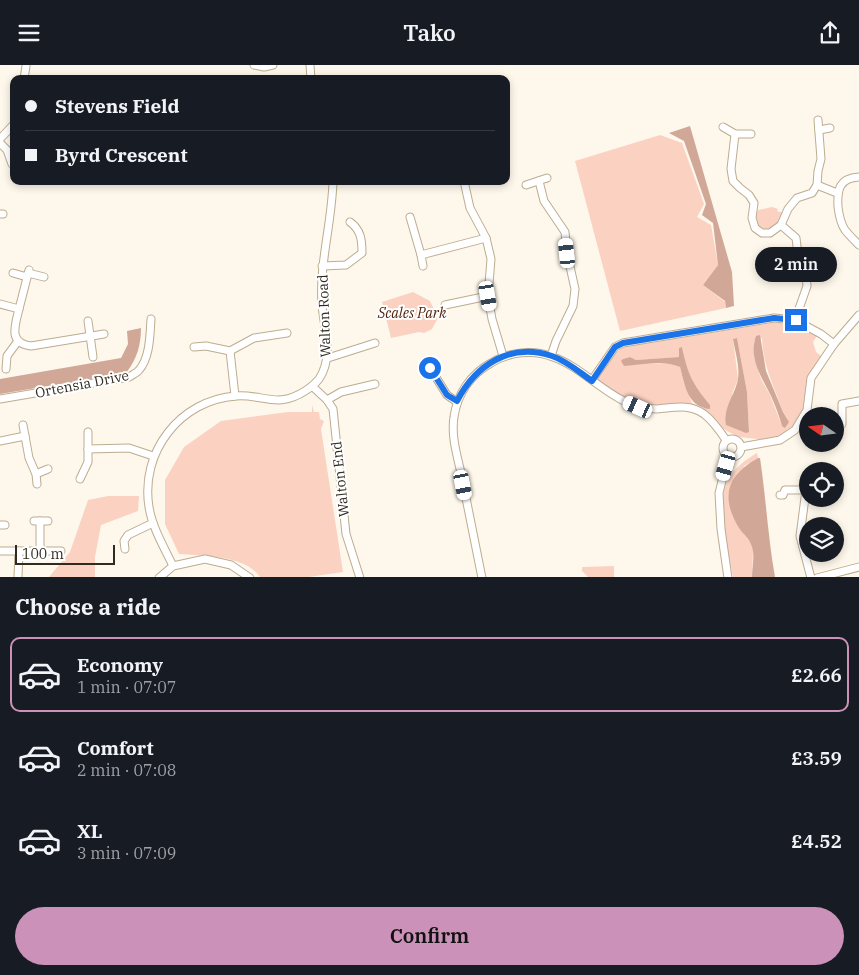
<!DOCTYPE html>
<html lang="en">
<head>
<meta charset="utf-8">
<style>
	body { margin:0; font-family:"IBM Plex Serif",serif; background:#20242c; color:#f1f3f6; height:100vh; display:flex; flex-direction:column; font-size:19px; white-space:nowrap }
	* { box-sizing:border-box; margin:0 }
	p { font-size:16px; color:#9ea1a6 }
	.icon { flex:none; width:28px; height:28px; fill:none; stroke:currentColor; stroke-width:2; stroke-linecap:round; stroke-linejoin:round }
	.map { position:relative; height:512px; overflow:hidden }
	.side { display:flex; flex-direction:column; background:#171b24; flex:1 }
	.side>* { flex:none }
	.top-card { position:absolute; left:10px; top:10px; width:500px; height:110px; border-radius:10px; box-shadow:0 2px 8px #0003; display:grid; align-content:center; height:110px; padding:0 15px; background:#171b24 }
	.needle { width:32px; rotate:284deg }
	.tools { position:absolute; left:799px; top:342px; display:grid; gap:10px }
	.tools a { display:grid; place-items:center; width:45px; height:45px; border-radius:50%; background:#171b24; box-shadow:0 2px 8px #0003; font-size:25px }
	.scale { position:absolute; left:15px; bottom:12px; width:100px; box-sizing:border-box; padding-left:5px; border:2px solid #312b1f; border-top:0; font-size:14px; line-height:18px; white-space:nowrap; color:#312b1f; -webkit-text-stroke:4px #fff; paint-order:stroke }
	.end { position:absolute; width:22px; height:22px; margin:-11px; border:6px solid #1a73e8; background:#fff; box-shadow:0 0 0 2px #fff }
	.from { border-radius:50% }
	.bubble { position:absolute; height:35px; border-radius:18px; background:#171b24; box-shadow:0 2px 8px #0003; font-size:16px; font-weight:600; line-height:35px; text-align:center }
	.car { position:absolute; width:15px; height:30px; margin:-15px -8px; border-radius:6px; box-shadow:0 0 4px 1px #0007; background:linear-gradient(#fff 24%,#345 0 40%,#fff 0 76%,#345 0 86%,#fff 0) }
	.top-card b { display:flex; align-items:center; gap:18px; height:48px; font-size:19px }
	.top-card b+b { border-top:1px solid #363941 }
	.top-card i { width:12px; height:12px; background:#f1f3f6 }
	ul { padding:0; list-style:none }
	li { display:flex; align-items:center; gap:15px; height:75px; margin:0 10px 8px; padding:0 5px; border:2px solid transparent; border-radius:10px }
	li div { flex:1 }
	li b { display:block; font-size:19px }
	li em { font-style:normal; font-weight:600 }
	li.selected { border-color:#cb91b8 }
	li>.icon { width:45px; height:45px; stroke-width:1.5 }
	h2 { padding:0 15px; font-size:22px; line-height:60px }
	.primary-button { display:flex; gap:10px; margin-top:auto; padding:10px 15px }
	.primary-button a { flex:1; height:58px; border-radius:30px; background:#cb91b8; color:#111; font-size:20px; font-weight:600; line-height:58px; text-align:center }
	header { display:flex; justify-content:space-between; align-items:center; height:65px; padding:0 15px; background:#171b24; font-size:22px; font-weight:600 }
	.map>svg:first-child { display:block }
	.green { fill:#fbd2c2; fill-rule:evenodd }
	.forest { fill:#d1a897 }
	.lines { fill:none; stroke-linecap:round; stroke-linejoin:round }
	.minor-casing { stroke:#bdac90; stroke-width:9 }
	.minor { stroke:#fff; stroke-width:7 }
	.route { stroke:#1a73e8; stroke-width:6 }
	.labels { text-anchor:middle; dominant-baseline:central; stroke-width:4; stroke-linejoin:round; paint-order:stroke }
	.park-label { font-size:14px; font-style:italic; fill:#4f1c04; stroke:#fff }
	.street-label { font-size:14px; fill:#312b1f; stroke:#fff }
</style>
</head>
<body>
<header><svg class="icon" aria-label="menu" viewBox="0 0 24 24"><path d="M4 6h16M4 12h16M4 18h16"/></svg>Tako<svg class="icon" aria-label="share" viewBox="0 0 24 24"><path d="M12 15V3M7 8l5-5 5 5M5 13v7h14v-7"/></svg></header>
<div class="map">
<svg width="859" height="513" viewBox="0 0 859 513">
	<rect width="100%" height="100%" fill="#fef7eb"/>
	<g class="green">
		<polygon points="660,70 682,78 704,139 697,152 711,160 718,200 703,220 725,237 726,243 620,266 575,96"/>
		<path d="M772 142 778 144 777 146 780 147H784C778 159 778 165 763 166L757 161 755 153 758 145Z"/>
		<polygon points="413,227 430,236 438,253 432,264 424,268 419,267 391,273 382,237"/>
		<path d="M771 258H785L818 269 813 277 816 287 821 291 813 305 805 341 801 352 795 362 778 372 766 375 739 372 727 366 698 345 660 342 625 336 597 315 615 288 624 282ZM737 273 747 327 749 367 732 329 738 314 733 274ZM762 273C763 296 769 310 777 331 780 339 782 346 787 353L782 361 770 330 761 314 754 292V276ZM682 282C688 311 691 317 710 340L702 343 692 338 684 318 680 302 675 299H654L623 294 630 292 636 295 680 292Z"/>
		<path d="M312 340 314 347H319L320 354 324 356 321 364 343 507 309 512H260C245 490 203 491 179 489L165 459V415L184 382 221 356 288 347H312Z"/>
		<path d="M757 388 758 393 744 401 732 450 740 464 752 479 753 485 752 512H733C729 487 715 440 727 417 734 403 745 395 757 388Z"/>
		<polygon points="108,431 139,431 138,446 101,460 95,492 95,512 49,512 70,487 88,435"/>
		<polygon points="614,501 614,512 588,512 582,506 582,502"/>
	</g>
	<g class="forest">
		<polygon points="690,61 732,207 734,241 726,243 725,236 703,220 718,200 713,158 702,150 706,139 684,76 669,68"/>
		<path d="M141 263C141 280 137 294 126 308L0 329V314L121 293 128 279 127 266Z"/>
		<path d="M760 270 766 306 783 347 789 357 785 363 782 361C779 350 775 340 771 331 762 312 748 294 756 271Z"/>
		<path d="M737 273 747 327 749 367 746 368 726 360C723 342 735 330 738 314 740 302 735 286 733 274Z"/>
		<path d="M682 282C688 310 692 318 710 340V344C687 342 685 320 680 302 664 295 641 300 624 301L621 296 623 294 630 292 636 295 679 292V283Z"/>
		<path d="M758 393H760C766 433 768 473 775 512H752C752 503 755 491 752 482 750 474 743 469 739 463 720 432 727 410 758 393Z"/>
	</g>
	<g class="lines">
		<defs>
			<g id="minor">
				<polyline points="254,0 264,2 273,0"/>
				<polyline points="310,0 311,14"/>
				<polyline points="24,14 26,1"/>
				<polyline points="723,62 735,69 751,69"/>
				<polyline points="819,65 830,63"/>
				<polyline points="735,69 731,104 733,116 740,123 749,130 754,138 752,153 755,163 762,168 770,168 781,160 788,144 797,133 812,128 817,120 818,106 821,94 818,55"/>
				<polyline points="0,74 14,59"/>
				<polyline points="0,78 7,85 12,99"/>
				<path d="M859 112C839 113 837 125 838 142 839 150 841 159 845 165 849 170 854 175 859 180"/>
				<polyline points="464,116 470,143 486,173 491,194 488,231 492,254 503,291"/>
				<polyline points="539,116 544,136 565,167 567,188 575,224 573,241 556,276 551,291"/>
				<polyline points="526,120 547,113"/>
				<polyline points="817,120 837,128"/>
				<polyline points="0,149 3,149"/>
				<polyline points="410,152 421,190 486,173"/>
				<polyline points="781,160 796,173 798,190 806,210 807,221 795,255"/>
				<polyline points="421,190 423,201"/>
				<path d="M322 201 346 200 362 188C362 175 361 165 350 157"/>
				<polyline points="13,208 27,212"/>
				<polyline points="28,208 44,212"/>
				<path d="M0 239 19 244C15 261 8 278 31 281L104 269"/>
				<polyline points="445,240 488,231"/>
				<polyline points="19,244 29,205"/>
				<polyline points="88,256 93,292"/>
				<polyline points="194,282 206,281 230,286 254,273 287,268"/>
				<polyline points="230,286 235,331"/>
				<polyline points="328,293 375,278"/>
				<polyline points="430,303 447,330 457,337"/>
				<polyline points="6,304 7,291 18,276"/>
				<polyline points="592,315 615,282 623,278 774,253 795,255 821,269 834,279"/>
				<polyline points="312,321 327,335 333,344 346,469 360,513"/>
				<path d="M0 334 129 312C132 310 137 308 139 305 150 293 150 269 151 254"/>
				<polyline points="327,335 341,327 375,319"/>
				<polyline points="842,359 842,339 859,336"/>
				<polyline points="23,360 25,371"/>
				<circle cx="732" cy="383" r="9"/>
				<polyline points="0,376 25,371 29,393 36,409 37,419"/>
				<polyline points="741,382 780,375 795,365 807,345 811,313 834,279 859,250"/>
				<polyline points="88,384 129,383 153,391"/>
				<polyline points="728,392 719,428 721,464 728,513"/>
				<polyline points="36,409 48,404"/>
				<polyline points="80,414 88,397 88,367"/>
				<polyline points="806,425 800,471 811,513"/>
				<polyline points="780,430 783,430 785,425 808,425"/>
				<polyline points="34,456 48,456"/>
				<polyline points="0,460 5,460"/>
				<polyline points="125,484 124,476 128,470 153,458"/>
				<polyline points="0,486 61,486"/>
				<polyline points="40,486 40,456"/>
				<path d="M173 501C164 482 152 462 149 442 140 387 180 335 236 331 264 329 277 344 305 326 310 323 315 319 319 314 334 292 324 264 322 240 319 198 332 158 333 116"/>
				<polyline points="18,512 19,486"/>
				<polyline points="159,513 173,501 205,494 231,500 250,513"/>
				<path d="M482 513C475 478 468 443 461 408 457 390 451 371 454 352 457 329 471 309 491 298 509 287 533 284 553 292 579 301 599 324 624 336 634 341 645 344 657 344 673 343 689 338 704 349 713 356 720 366 726 375"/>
				<polyline points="817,513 859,502"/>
			</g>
		</defs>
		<use href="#minor" class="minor-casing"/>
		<use href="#minor" class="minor"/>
	</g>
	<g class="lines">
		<path class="route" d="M430 303 447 330 457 336C476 300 510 277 552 291 567 296 579 307 592 316L615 282 623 278 774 253 796 255"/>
	</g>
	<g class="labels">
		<g class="park-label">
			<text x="412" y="248">Scales Park</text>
		</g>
		<g class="street-label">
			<text transform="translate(324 251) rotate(-92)">Walton Road</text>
			<text transform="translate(82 319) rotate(-11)">Ortensia Drive</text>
			<text transform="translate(340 414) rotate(-96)">Walton End</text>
		</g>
	</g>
</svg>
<div class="tools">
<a><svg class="needle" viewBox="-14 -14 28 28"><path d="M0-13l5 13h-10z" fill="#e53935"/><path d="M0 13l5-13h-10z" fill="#9ea1a6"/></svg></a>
<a><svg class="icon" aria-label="locate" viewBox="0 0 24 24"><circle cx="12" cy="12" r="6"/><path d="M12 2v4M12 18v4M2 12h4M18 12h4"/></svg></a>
<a><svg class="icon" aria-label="layers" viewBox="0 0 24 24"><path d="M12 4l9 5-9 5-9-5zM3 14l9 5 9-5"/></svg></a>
</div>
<div class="scale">100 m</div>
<i class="end from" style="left:430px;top:303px"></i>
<i class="end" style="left:796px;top:255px"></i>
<div class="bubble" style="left:755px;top:182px;width:82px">2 min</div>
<i class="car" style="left:567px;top:188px;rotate:354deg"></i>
<i class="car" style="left:488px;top:231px;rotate:170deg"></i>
<i class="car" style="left:638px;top:342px;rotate:294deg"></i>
<i class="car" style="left:726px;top:401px;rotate:196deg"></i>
<i class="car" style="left:463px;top:420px;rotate:169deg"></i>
<div class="top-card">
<b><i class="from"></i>Stevens Field</b>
<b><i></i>Byrd Crescent</b>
</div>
</div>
<section class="side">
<h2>Choose a ride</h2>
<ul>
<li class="selected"><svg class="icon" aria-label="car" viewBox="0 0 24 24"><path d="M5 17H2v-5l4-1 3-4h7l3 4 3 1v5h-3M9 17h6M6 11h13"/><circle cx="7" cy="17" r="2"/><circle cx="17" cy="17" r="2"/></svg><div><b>Economy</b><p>1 min · 07:07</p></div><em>£2.66</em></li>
<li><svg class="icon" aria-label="car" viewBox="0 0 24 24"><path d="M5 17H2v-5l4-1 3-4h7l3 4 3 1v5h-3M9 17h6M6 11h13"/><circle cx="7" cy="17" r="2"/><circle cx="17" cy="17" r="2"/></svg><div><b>Comfort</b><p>2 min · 07:08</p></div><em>£3.59</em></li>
<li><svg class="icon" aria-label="car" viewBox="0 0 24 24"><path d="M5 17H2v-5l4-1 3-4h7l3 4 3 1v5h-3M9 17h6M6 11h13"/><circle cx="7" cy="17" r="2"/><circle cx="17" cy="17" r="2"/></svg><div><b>XL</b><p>3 min · 07:09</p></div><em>£4.52</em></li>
</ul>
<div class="primary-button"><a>Confirm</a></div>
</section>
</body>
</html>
